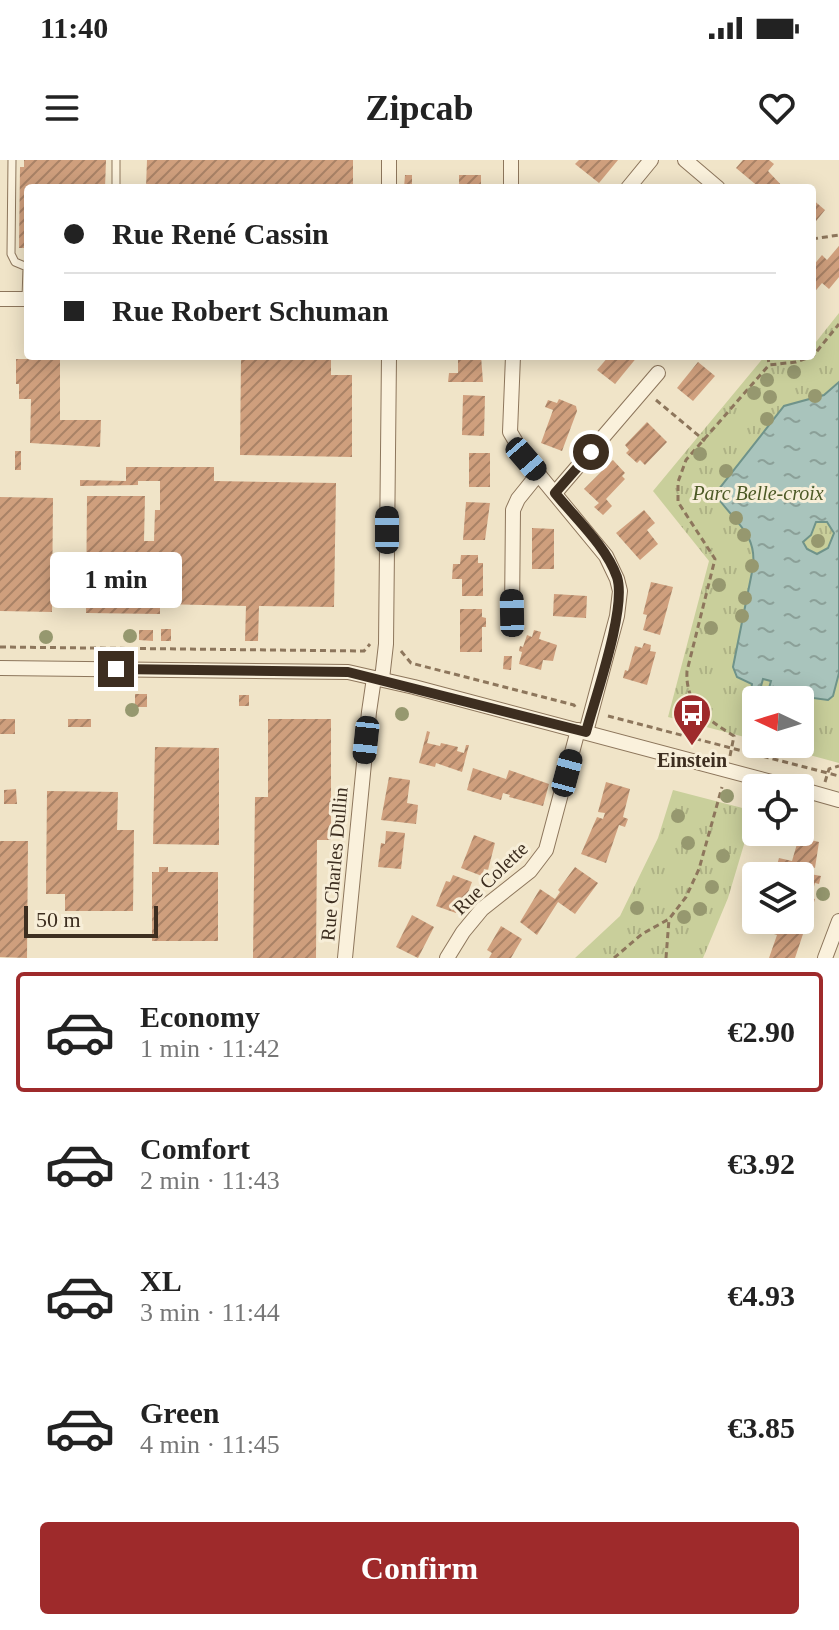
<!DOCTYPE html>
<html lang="en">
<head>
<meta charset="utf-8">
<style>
	body { margin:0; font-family:Georgia,serif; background:#f2f2f2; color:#222; height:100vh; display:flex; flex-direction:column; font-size:30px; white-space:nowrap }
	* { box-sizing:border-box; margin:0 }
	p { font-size:26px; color:#767676 }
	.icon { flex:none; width:44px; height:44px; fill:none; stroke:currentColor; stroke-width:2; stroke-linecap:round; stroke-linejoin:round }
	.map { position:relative; height:798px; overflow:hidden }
	.drawer { display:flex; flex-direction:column; background:#fff; flex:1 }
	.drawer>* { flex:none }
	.guide { position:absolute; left:24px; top:24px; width:792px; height:176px; border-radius:8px; box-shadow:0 4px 20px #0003; display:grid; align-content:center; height:176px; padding:0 40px; background:#fff }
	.needle { width:52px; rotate:274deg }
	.controls { position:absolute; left:742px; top:526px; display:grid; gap:16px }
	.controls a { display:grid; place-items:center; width:72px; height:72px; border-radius:8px; background:#fff; box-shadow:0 4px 20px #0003; font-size:40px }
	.scale { position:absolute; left:24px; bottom:20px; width:134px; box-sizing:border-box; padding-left:8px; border:4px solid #3d2e20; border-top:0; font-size:22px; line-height:28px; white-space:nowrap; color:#3d2e20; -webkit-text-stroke:6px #f7eed8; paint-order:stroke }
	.end { position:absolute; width:36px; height:36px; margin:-18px; border:10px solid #3d2e20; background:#fff; box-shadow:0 0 0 4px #fff }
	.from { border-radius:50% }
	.bubble { position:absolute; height:56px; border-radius:8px; background:#fff; box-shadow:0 4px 20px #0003; font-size:26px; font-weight:600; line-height:56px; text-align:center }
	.car { position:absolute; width:24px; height:48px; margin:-24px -12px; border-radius:10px; box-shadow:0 0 6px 2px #0007; background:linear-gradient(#222 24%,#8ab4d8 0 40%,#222 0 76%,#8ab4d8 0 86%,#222 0) }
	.guide b { display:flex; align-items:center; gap:28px; height:76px; font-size:30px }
	.guide b+b { border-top:2px solid #e0e0e0 }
	.guide i { width:20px; height:20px; background:#222 }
	ul { padding:14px 0 0; list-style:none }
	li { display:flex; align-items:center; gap:24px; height:120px; margin:0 16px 12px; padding:0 24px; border:4px solid transparent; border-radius:8px }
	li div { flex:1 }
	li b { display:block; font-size:30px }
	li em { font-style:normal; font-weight:600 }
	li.on { border-color:#9e2a2b }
	li>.icon { width:72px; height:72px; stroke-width:1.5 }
	.cta { display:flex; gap:16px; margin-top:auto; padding:16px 40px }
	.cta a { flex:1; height:92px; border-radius:8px; background:#9e2a2b; color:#fff; font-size:32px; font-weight:600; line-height:92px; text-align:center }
	.status { display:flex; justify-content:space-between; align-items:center; height:56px; padding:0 40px; background:#fff; direction:ltr }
	.status svg { height:22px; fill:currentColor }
	header { display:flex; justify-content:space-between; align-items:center; height:104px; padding:0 40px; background:#fff; font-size:36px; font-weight:600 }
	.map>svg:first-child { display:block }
	.park { fill:url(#park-tufts) }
	.water { fill:url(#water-ripples); stroke:#6f938a; stroke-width:2; fill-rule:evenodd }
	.building { fill:url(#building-hatch) }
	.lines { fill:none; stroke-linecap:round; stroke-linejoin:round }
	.service-casing { stroke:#8d765c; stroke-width:9 }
	.minor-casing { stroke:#8d765c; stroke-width:16 }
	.path { stroke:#8d765c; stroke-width:3; stroke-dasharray:6 4; stroke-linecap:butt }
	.service { stroke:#faf1dc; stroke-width:7 }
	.minor { stroke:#faf1dc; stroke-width:14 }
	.tree { fill:#96986f }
	.route { stroke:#3d2e20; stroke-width:10 }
	.labels { text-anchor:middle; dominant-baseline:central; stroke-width:6; stroke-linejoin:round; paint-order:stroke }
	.park-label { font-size:20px; font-style:italic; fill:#4d5a26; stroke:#f7eed8 }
	.poi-label { font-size:20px; font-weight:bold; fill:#3d2e20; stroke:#f7eed8 }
	.street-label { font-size:20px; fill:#3d2e20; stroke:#f7eed8 }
</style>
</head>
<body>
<div class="status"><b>11:40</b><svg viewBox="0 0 49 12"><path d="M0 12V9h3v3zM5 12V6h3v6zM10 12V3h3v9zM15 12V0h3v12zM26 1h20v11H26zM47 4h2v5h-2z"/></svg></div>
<header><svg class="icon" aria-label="menu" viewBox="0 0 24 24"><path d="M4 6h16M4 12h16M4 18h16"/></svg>Zipcab<svg class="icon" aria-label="heart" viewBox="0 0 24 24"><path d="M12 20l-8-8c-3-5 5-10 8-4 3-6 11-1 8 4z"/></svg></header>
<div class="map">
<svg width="839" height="798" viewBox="0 0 839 798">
	<defs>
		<pattern id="park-tufts" width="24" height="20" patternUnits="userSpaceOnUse" patternTransform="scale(2)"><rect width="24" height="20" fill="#c9cf9b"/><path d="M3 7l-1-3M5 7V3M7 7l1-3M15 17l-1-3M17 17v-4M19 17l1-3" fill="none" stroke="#aeb285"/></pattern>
		<pattern id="water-ripples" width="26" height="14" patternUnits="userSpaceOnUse" patternTransform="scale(2)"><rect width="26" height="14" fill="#a9c4bc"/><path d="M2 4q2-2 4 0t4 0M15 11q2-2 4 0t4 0" fill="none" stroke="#8ba098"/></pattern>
		<pattern id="building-hatch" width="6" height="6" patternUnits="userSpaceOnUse" patternTransform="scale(2)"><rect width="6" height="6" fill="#cf9f7d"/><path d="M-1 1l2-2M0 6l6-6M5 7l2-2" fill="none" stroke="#a98266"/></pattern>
	</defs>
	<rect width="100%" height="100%" fill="#f0e4c8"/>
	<g class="park">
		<polygon points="839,153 839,603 769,584 800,584 800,540 756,540 756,580 668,557 709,401 653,331 764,197 812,196 812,187"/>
		<polygon points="673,630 754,651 728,738 703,798 575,798 620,756 658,678"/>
	</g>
	<path class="water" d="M839 222V513L833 536 828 540 806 537 804 545H800L801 536 769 528 771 521 763 519 758 537 750 536 752 524 737 517 733 507 753 407C757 374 735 362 718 338L719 329 784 246 824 235ZM816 362H827L834 373 828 388 817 394 807 389 803 382 811 375Z"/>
	<g class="building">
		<polygon points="24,0 106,0 105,28 28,28 28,88 19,88 20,7 24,7"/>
		<polygon points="147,0 353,0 353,28 146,28"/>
		<polygon points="579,0 618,0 599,23 575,4"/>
		<polygon points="743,0 769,0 774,4 768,11 784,28 760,28 736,8"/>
		<polygon points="405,15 412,15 412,28 404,28"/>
		<rect x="459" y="15" width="22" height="13"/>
		<polygon points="812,39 825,50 812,66"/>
		<polygon points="839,86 839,117 829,129 822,123 812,135 812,107 822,95 827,100"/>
		<polygon points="31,196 60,196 60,260 101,260 100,287 30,283 31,239 19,239 19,224 16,224 16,199 31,199"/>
		<polygon points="241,196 331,196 331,215 352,215 352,297 240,295"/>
		<polygon points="458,196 481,196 483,222 448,222 449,213 458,213"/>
		<polygon points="609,196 638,196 615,224 597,210"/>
		<polygon points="698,202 715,216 693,241 677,228"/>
		<polygon points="463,235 485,236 484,276 462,275"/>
		<polygon points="559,239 576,246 577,251 562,291 541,283 553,250 545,247 548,240 557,243"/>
		<polygon points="647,262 667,282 645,305 640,300 637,303 626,293 629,290 625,285"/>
		<rect x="15" y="291" width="6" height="19"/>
		<rect x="469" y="293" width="21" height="34"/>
		<polygon points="613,300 625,313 622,316 625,319 606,339 612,346 603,355 594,347 599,343 584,329"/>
		<polygon points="126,307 214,307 214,321 336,323 334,447 259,446 258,481 245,481 246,446 160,444 160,454 86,453 87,336 145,336 144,381 154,381 155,350 160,350 160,321 138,321 138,325 80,326 80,320 126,321"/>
		<polygon points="0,337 53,338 52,452 0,451"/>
		<polygon points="466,342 490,343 485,380 463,380"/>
		<polygon points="644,350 655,363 647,370 658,384 640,400 616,373"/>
		<polygon points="532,368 554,369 554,409 532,409"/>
		<polygon points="461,395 478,395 478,403 483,403 483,436 462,436 462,419 452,419 453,404 460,404"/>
		<polygon points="651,422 673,427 660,475 643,470 647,455 643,454"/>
		<polygon points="554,434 587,436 586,458 553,456"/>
		<polygon points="460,449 482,449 482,457 486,458 486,467 482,467 482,492 460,492"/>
		<rect x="161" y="469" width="10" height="12"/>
		<polygon points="139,470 153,470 153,481 139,480"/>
		<polygon points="534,470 541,472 539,479 557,485 553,501 543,500 541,510 519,504 522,492 519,491 520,486 523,487 527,475 532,477"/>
		<polygon points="644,483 651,485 650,491 656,492 647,525 623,518 625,510 628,511 635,486 642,488"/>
		<polygon points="504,496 512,496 511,510 503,509"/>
		<rect x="135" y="534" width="12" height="13"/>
		<rect x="239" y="535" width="10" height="11"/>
		<rect x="0" y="559" width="15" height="15"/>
		<rect x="68" y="559" width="23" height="8"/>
		<polygon points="268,559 331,559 331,680 317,680 316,798 253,798 255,637 268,637"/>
		<polygon points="427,571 430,572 427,583 440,586 441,583 458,587 457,591 464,593 466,585 469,585 462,612 436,603 435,607 419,603"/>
		<polygon points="155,587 219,588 219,685 153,684"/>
		<polygon points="473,608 506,619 509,610 549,624 543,646 509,637 510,635 503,633 501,640 467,630"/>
		<polygon points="389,617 410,620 407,643 418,645 416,664 381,660"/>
		<polygon points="606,622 630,629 623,657 628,659 625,667 619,665 606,703 581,694 597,657 603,659 605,653 598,652"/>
		<polygon points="16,629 17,644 4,644 4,630"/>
		<polygon points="47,631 118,632 117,670 134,670 133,751 65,751 65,734 46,734"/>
		<polygon points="386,671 405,673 401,709 378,707 381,683 385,684"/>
		<polygon points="474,675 495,683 488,710 484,709 482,716 461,708"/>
		<polygon points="799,677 819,682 815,708 811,707 810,714 821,716 819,724 815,723 811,738 815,739 812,749 809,748 806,757 800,756 800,716 787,716 789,708 777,705 779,698 792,701"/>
		<polygon points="0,681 28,681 27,798 0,797"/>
		<polygon points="159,707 168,707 168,712 218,712 218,781 152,781 152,712 159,712"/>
		<polygon points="575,707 598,723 575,754 558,742 537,775 520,762 540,729 555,739 560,732 558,730"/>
		<polygon points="453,715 472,722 464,743 460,742 456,753 436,746 446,721 450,722"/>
		<polygon points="412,755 434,767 418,798 396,787"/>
		<polygon points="769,760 804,771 795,798 769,798 777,775 765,771"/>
		<polygon points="501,766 522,779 511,798 489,798 492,793 487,790"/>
	</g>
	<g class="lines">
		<defs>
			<g id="service">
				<polyline points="12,0 11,94 15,102 27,107 26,139"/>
				<polyline points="116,28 116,0"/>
			</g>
			<g id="minor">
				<polyline points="389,0 389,28"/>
				<polyline points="685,0 718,28"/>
				<polyline points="511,28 511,0"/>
				<polyline points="628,28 651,0"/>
				<polyline points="0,139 28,139"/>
				<polyline points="513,196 510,272 526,299 606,396 617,419 620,431 617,456 586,572"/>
				<polyline points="555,333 658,213"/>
				<polyline points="512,453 513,350 518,339 539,313"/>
				<polyline points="0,508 348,512 414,527 794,628"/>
				<polyline points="382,519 386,484 389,196"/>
				<polyline points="800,629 839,640"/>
				<polyline points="345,798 369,552 374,518"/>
				<polyline points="447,798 463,772 482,749 530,711 546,690 578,570"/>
				<polyline points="825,798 839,761"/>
			</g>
		</defs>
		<use href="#service" class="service-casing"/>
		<use href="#minor" class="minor-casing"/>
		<g class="path">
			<polyline points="812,79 839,75"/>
			<polyline points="768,196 769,205"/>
			<polyline points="656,240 705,281"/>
			<polyline points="0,487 364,491 370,484"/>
			<polyline points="401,491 411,503 574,545 576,548"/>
			<polyline points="608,556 839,616"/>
			<path d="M730 596 734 576C708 560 685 545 687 511L715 399 678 342V322L686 300 769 205 796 202 813 196 839 164"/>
			<polyline points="825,622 829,609 839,606"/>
			<polyline points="614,798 642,774 669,759 686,737 699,709 722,627"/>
			<polyline points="666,798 669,759"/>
		</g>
		<use href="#service" class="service"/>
		<use href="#minor" class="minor"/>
	</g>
	<g class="tree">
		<circle cx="794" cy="212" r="7"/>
		<circle cx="767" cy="220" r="7"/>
		<circle cx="754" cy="233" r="7"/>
		<circle cx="815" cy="236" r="7"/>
		<circle cx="770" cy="237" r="7"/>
		<circle cx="767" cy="259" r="7"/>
		<circle cx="700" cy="294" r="7"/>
		<circle cx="726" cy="311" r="7"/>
		<circle cx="736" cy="358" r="7"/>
		<circle cx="744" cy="375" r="7"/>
		<circle cx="818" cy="381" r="7"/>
		<circle cx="752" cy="406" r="7"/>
		<circle cx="719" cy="425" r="7"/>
		<circle cx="745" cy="438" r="7"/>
		<circle cx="742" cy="456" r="7"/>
		<circle cx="711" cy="468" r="7"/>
		<circle cx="130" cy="476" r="7"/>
		<circle cx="46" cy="477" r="7"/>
		<circle cx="132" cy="550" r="7"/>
		<circle cx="402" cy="554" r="7"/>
		<circle cx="727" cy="636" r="7"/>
		<circle cx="678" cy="656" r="7"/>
		<circle cx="688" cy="683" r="7"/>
		<circle cx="723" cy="696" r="7"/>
		<circle cx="712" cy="727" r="7"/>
		<circle cx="823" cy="734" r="7"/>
		<circle cx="637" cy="748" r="7"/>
		<circle cx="700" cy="749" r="7"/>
		<circle cx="684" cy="757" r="7"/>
	</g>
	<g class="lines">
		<path class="route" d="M116 509 348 512 586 572C595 538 627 448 617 417 606 386 576 359 555 333L591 292"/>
	</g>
	<defs>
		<symbol id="bus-pin" viewBox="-11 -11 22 30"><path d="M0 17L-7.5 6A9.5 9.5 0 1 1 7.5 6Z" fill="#9e2a2b" stroke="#f7eed8"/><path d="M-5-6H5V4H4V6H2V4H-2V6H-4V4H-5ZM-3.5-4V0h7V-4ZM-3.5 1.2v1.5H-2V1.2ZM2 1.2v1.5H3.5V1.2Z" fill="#fff"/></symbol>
	</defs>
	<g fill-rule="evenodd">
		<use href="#bus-pin" x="670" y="531" width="44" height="60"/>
	</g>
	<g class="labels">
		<g class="park-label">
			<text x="758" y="333">Parc Belle-croix</text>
		</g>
		<g class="poi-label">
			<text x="692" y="600">Einstein</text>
		</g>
		<g class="street-label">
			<text transform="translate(334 704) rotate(-85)">Rue Charles Dullin</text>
			<text transform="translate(490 718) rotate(-44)">Rue Colette</text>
		</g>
	</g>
</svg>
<div class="controls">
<a><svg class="needle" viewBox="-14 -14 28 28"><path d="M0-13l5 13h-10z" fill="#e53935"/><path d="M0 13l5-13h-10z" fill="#767676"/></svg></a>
<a><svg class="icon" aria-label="locate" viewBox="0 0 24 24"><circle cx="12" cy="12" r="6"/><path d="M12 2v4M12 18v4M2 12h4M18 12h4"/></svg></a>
<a><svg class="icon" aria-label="layers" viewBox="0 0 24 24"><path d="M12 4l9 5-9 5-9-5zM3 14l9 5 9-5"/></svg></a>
</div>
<div class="scale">50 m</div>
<i class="end from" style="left:591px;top:292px"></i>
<i class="end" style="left:116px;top:509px"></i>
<div class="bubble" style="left:50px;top:392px;width:132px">1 min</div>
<i class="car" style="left:526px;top:299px;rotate:139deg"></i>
<i class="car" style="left:387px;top:370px;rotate:0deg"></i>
<i class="car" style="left:512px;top:453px;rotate:359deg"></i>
<i class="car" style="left:366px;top:580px;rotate:186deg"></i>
<i class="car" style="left:567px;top:613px;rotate:15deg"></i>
<div class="guide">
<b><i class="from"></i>Rue René Cassin</b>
<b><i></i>Rue Robert Schuman</b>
</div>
</div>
<section class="drawer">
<ul>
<li class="on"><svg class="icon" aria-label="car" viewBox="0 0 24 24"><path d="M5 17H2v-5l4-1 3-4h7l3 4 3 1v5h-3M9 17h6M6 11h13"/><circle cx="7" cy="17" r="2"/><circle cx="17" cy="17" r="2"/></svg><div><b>Economy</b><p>1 min · 11:42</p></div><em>€2.90</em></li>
<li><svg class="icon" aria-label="car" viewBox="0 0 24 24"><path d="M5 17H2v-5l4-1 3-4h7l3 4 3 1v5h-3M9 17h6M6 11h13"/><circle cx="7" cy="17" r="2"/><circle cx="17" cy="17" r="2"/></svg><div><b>Comfort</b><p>2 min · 11:43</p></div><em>€3.92</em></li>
<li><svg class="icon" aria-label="car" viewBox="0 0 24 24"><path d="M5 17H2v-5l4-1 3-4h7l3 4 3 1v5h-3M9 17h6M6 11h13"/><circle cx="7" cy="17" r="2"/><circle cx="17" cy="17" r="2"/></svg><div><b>XL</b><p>3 min · 11:44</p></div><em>€4.93</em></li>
<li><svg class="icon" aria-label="car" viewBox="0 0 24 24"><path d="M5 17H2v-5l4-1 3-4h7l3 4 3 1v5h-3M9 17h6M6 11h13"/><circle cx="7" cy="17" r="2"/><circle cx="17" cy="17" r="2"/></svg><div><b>Green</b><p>4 min · 11:45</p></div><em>€3.85</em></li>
</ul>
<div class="cta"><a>Confirm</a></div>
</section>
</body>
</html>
